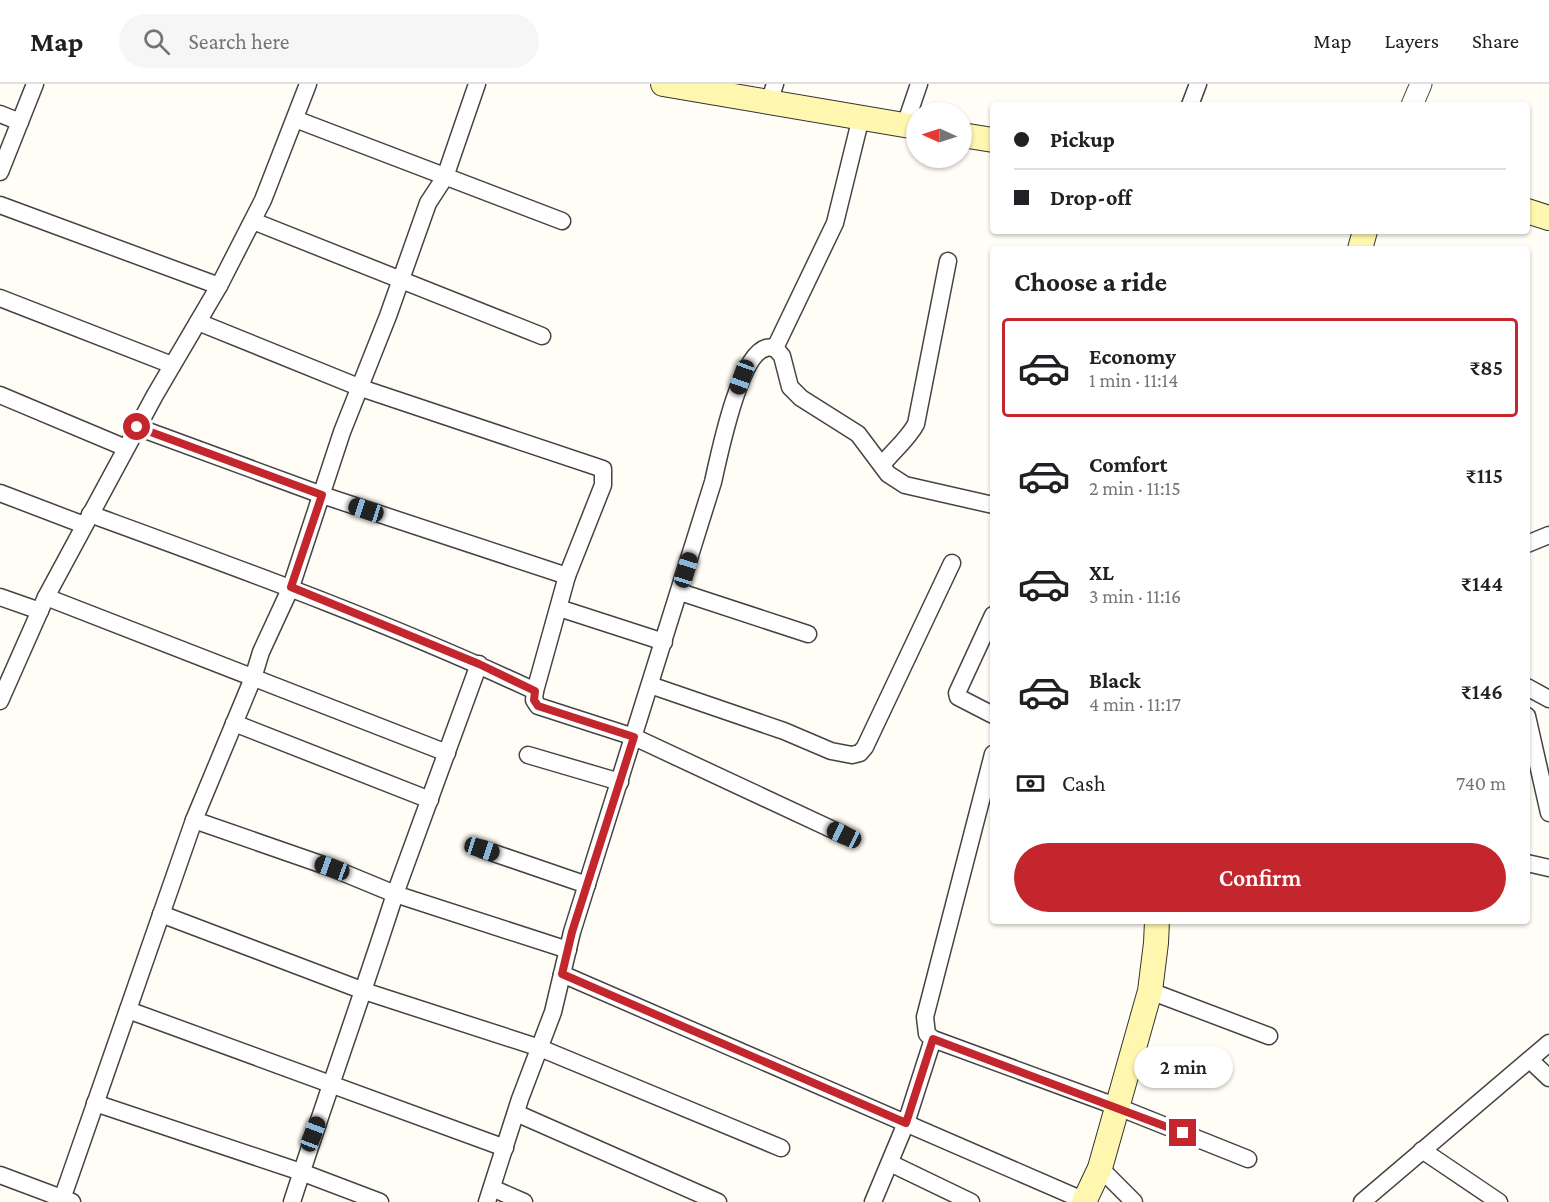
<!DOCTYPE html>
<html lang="en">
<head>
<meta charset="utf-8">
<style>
	body { margin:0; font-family:"Crimson Pro",serif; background:#f6f6f6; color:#202124; height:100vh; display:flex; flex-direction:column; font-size:22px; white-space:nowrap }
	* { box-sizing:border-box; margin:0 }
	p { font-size:20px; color:#757577 }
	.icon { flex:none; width:33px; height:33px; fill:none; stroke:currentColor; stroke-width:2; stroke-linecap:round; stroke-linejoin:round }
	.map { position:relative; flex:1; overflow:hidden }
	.details { position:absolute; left:990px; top:162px; width:540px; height:678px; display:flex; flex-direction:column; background:#fff; border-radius:6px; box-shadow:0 2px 4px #0004 }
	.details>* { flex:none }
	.banner { position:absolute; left:990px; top:18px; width:540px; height:132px; border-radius:6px; box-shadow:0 2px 4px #0004; display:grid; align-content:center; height:132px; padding:0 24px; background:#fff }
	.needle { width:39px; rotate:273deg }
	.buttons { position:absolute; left:906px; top:18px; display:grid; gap:12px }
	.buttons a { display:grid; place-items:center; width:66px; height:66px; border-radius:50%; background:#fff; box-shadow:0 2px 4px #0004; font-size:30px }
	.end { position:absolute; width:27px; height:27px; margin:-14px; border:8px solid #c4262e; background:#fff; box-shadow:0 0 0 3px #fff }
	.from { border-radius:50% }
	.bubble { position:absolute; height:42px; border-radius:21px; background:#fff; box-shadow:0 2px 4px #0004; font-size:20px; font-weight:600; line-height:42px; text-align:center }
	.car { position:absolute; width:18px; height:36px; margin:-18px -9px; border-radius:8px; box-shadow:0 0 4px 2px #0007; background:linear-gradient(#222 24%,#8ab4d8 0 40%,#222 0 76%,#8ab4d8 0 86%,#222 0) }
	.banner b { display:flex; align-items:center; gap:21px; height:57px; font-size:22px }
	.banner b+b { border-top:2px solid #e0e0e0 }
	.banner i { width:15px; height:15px; background:#202124 }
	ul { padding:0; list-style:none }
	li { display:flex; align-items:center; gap:18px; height:99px; margin:0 12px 9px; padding:0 12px; border:3px solid transparent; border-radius:6px }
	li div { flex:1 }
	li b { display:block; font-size:22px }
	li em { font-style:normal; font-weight:600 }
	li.on { border-color:#c4262e }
	li>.icon { width:54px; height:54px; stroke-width:1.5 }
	h2 { padding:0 24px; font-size:27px; line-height:72px }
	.pay { display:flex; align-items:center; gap:15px; height:66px; padding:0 24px; font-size:22px }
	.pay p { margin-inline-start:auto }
	.action { display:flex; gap:12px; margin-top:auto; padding:12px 24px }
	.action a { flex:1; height:69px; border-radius:36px; background:#c4262e; color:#fff; font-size:24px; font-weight:600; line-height:69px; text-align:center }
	header { display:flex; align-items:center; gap:36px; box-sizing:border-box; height:84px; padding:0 30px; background:#fff; border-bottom:2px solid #e0e0e0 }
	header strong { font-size:28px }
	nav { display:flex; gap:33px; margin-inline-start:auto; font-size:21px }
	.search { width:420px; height:54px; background:#f6f6f6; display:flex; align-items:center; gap:15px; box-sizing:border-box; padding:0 21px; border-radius:33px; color:#757577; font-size:22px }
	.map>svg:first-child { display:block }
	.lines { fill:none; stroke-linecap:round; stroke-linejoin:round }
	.minor-casing { stroke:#444; stroke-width:19 }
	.tertiary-casing { stroke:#444; stroke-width:23 }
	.secondary-casing { stroke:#333; stroke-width:26 }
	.minor { stroke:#fff; stroke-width:16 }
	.tertiary { stroke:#fff; stroke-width:21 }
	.secondary { stroke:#fff6b0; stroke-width:24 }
	.route { stroke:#c4262e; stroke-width:8 }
</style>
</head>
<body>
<header>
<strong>Map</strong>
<div class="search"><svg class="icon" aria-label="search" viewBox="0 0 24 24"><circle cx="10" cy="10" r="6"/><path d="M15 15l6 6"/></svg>Search here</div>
<nav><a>Map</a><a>Layers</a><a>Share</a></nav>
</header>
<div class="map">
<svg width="1549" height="1118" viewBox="0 0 1549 1118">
	<rect width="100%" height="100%" fill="#fffdf5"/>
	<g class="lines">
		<defs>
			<g id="minor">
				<polyline points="769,18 775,0"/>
				<polyline points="1190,21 1198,0"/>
				<polyline points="0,30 20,38"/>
				<polyline points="295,35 562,137"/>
				<polyline points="905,41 919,0"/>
				<polyline points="0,88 35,0"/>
				<polyline points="0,121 219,202"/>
				<polyline points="253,137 542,252"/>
				<polyline points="0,214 172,281"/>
				<polyline points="198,238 361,304 603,385 603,401 567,492 535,607 534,616 538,622 634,653 844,751"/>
				<polyline points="775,264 782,272 790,303 801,314 858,350 888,390 905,401 993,421"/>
				<polyline points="0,311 126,364"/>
				<polyline points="137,343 322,411 567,492"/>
				<path d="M882 381C893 367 908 355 916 340L948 177"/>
				<polyline points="0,409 84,441"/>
				<path d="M90 430C240 485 390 539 535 607"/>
				<polyline points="1527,460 1549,451"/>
				<polyline points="680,508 808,550"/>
				<polyline points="0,513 40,527"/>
				<polyline points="46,513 447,669"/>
				<polyline points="559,524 664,558"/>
				<polyline points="993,531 957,609 958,613 993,631"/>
				<polyline points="479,580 395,810 568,866"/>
				<polyline points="650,601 784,647 831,667 852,671 860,669 865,663 952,479"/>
				<polyline points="1527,603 1549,615"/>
				<polyline points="0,617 46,513 155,311 219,202 263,116 308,0"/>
				<polyline points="1527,632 1549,729"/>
				<polyline points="234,639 430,716"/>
				<polyline points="993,670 925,933 927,950 933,955 1118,1023 1248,1075"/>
				<polyline points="528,671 620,698"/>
				<polyline points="482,765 587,801"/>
				<polyline points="1527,779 1549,784"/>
				<polyline points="161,830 364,907 540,964 781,1064"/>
				<polyline points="562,890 1085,1117"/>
				<polyline points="1150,907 1269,952"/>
				<polyline points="128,926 505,1064"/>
				<polyline points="1530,976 1549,994"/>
				<polyline points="95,1019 301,1088 380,1118"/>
				<polyline points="516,1029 718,1118"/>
				<polyline points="1422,1066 1499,1118"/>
				<polyline points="890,1079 971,1118"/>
				<polyline points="1100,1084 1134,1118"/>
				<polyline points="0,1091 72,1118"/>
				<polyline points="492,1104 524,1118"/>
				<polyline points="61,1118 194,736"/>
				<path d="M292 1118C325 1015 362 913 395 810L332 784 194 736 253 594 261 568 291 503 342 348 388 232 428 119 445 93 477 0"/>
				<path d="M487 1118 520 1015 553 928 572 848 713 398C719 372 739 271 766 264 769 263 772 264 775 264L835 139 861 33"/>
				<polyline points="873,1118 906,1039 933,955"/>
				<polyline points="1362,1118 1549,959"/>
			</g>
			<polyline id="tertiary" points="1412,21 1421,0"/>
			<g id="secondary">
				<polyline points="663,0 916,43"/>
				<polyline points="962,51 993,56"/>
				<polyline points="1527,127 1549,134"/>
				<polyline points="1360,165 1365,147"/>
				<polyline points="1084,1118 1100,1084 1150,907 1156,859 1157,837"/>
			</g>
		</defs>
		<use href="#minor" class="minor-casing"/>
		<use href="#tertiary" class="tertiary-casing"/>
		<use href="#secondary" class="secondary-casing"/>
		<use href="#minor" class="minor"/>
		<use href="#tertiary" class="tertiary"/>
		<use href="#secondary" class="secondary"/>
	</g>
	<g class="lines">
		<polyline class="route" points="137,343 322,411 291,503 479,580 535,607 534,616 538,622 634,653 572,848 562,890 906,1039 933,955 1183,1049"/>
	</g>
</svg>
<div class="buttons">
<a><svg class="needle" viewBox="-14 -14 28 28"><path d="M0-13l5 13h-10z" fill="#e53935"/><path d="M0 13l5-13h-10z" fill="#757577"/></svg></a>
</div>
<i class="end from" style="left:137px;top:343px"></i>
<i class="end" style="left:1183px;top:1049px"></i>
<div class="bubble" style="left:1134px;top:962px;width:99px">2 min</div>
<i class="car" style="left:742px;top:293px;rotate:200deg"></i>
<i class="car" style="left:366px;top:426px;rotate:288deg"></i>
<i class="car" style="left:686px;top:486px;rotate:17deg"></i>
<i class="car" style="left:844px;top:751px;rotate:295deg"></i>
<i class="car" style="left:482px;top:765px;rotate:108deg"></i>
<i class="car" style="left:332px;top:784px;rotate:290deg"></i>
<i class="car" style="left:313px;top:1050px;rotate:21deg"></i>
<div class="banner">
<b><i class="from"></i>Pickup</b>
<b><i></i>Drop-off</b>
</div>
<section class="details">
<h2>Choose a ride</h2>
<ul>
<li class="on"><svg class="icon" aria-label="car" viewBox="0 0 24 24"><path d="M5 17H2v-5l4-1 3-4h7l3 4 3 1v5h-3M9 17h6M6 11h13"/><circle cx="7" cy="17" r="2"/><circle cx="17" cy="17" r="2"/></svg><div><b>Economy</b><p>1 min · 11:14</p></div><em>₹85</em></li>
<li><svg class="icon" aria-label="car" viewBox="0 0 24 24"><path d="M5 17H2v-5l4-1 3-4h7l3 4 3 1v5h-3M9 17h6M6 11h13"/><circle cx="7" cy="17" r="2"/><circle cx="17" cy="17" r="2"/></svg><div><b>Comfort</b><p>2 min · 11:15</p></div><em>₹115</em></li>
<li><svg class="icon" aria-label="car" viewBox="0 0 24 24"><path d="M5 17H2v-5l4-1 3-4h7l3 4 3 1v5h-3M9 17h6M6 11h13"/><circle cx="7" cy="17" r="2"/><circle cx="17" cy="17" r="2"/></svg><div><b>XL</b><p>3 min · 11:16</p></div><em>₹144</em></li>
<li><svg class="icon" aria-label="car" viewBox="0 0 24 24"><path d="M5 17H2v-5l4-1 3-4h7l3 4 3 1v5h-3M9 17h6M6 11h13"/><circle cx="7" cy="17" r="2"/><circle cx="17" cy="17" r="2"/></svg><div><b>Black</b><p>4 min · 11:17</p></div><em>₹146</em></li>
</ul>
<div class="pay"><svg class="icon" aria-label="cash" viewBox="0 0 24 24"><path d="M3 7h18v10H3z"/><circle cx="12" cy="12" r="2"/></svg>Cash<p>740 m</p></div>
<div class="action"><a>Confirm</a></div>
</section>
</div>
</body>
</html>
